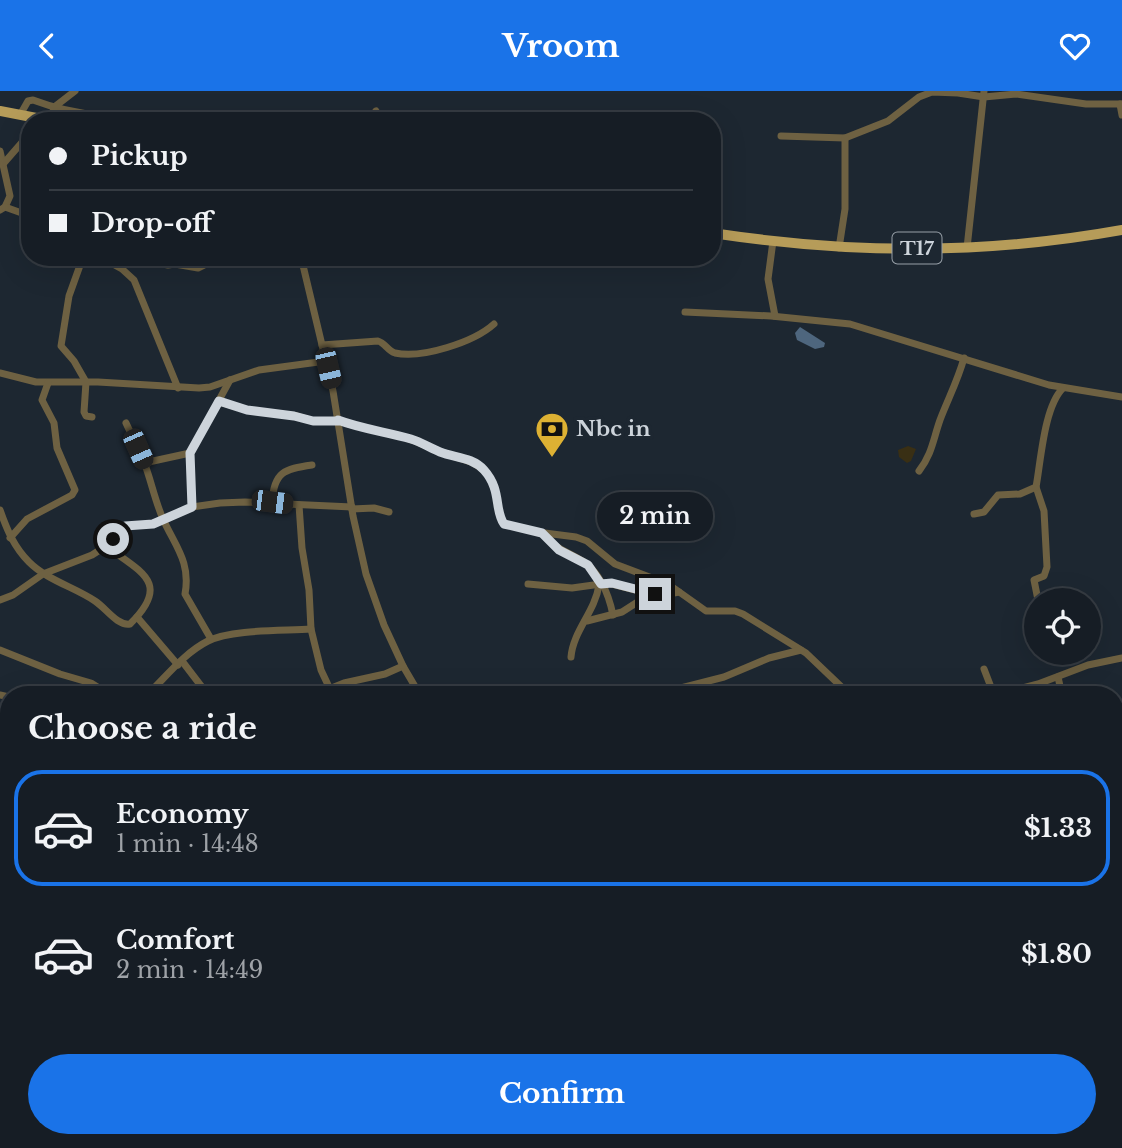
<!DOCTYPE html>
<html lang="en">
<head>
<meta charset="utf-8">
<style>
	body { margin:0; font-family:"Libre Baskerville",serif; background:#1f262d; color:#f1f3f6; height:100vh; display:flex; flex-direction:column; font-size:26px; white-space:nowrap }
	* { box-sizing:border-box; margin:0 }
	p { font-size:23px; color:#9ea2a7 }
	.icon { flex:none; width:38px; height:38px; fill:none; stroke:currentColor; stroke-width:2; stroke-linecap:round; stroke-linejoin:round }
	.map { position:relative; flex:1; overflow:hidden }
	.sheet { position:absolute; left:0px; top:595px; width:1124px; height:462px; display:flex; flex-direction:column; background:#161d25; border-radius:28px 28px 0 0; box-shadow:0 7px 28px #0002,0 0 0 2px #353b42 }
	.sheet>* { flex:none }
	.hud { position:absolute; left:21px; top:21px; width:700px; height:154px; border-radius:28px; box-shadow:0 7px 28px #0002,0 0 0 2px #353b42; display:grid; align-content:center; height:154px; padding:0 28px; background:#161d25 }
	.controls { position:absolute; left:1024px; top:497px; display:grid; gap:14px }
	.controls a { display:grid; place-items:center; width:77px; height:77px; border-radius:50%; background:#161d25; box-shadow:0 7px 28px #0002,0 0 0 2px #353b42; font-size:35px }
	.end { position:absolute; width:32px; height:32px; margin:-16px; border:9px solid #cdd4db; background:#111; box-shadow:0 0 0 4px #111 }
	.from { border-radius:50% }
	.bubble { position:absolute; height:49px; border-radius:24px; background:#161d25; box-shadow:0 7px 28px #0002,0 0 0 2px #353b42; font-size:23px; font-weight:700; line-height:49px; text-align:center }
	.car { position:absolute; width:21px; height:42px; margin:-21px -10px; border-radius:9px; box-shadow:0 0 5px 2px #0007; background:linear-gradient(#222 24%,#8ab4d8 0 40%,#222 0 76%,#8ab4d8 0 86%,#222 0) }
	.hud b { display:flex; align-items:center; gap:24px; height:66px; font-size:26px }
	.hud b+b { border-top:2px solid #353b42 }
	.hud i { width:18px; height:18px; background:#f1f3f6 }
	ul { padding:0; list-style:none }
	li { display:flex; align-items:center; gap:21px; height:116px; margin:0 14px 10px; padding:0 14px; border:4px solid transparent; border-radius:28px }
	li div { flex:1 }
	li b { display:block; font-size:26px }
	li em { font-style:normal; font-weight:700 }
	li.selected { border-color:#1a73e8 }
	li>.icon { width:63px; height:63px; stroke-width:1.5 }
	h2 { padding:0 28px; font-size:32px; line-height:84px }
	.action { display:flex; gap:14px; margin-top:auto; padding:14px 28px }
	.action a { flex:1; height:80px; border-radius:42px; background:#1a73e8; color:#fff; font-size:28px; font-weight:700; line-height:80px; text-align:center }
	header { display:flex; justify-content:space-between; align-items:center; height:91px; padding:0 28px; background:#1a73e8; color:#fff; font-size:32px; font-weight:700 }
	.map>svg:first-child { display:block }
	.green { fill:#392f14 }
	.water { fill:#4e667e }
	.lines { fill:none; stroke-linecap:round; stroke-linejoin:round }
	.street { stroke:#6e6142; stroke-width:7 }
	.primary { stroke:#b69c59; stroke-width:10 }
	.route { stroke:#cdd4db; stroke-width:9 }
	.labels { text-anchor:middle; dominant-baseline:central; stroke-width:7; stroke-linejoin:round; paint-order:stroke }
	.shield { fill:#1d2731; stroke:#98a0a8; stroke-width:2 }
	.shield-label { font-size:19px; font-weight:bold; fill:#cdd4db }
	.poi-label { font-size:21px; font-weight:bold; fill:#cdd4db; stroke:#1d2731; text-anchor:start }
</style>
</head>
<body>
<header><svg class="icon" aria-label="back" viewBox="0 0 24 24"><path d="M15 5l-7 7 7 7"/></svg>Vroom<svg class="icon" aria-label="heart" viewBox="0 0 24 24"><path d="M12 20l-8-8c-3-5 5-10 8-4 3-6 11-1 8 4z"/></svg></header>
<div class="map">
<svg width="1122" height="1057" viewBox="0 0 1122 1057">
	<rect width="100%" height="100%" fill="#1d2731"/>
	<polygon class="green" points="908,355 916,358 911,370 907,372 899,366 898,359"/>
	<polygon class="water" points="800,236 825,252 824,256 815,258 797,249 795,242"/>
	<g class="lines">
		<g class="street">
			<polyline points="1120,13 1122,24"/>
			<polyline points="53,17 75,0"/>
			<polyline points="376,20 381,30"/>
			<path d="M20 24 28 10 33 9C54 17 76 22 99 24 116 25 133 24 149 30"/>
			<polyline points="781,45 845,47 888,30 919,6 932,1 958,2 984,6 1016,3 1086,13 1122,13"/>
			<polyline points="0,60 10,105 5,116 0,119"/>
			<polyline points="4,72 24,49 30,47"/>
			<polyline points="5,116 30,125"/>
			<polyline points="773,150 768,188 775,225"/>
			<polyline points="839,157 845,118 845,47"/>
			<polyline points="967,157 984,0"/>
			<polyline points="83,166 69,205 61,255 74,270 86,291 84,321 86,325 92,326"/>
			<polyline points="87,166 148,170 168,174 175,173 198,177 204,174 206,166"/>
			<polyline points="301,166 333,300 353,425 366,483 384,534 403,575 385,583 344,592 314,604"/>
			<polyline points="102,167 122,178 134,189 178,297"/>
			<polyline points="685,221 771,225 850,233 1049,294 1122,306"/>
			<path d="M322 254 378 250C385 252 388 260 395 262 422 268 474 251 494 233"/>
			<polyline points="0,282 36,291 98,291 199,297 210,296 259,279 326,270"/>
			<polyline points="219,311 247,319 297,325 313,330 338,330"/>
			<path d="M338 329C360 337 383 340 406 347 418 350 429 357 440 361 460 369 478 368 491 388 500 402 495 420 504 433L537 441 576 446 587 450 615 473 668 493 706 520H735L743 523 806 562 850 604"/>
			<path d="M126 332C132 345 139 358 144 371 151 389 155 410 163 428 175 455 191 471 185 503L211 548"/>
			<polyline points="144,372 190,362"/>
			<path d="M919 380C932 363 933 349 940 329 948 308 958 289 964 267"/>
			<polyline points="1036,396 1044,420 1047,476 1044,485 1034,489 1038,509"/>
			<path d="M272 411C274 381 284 378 312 374"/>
			<polyline points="299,414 302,457 309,499 311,538 321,579 329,596"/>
			<polyline points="192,416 190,362 230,289"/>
			<polyline points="352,418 374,417 389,421"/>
			<path d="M0 419C7 439 14 456 29 471 47 489 74 496 95 510 106 517 117 535 130 533 172 492 141 481 106 455"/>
			<path d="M974 423 984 421 998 404 1020 403 1036 396C1041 369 1044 316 1063 297"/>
			<path d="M543 442C557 460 566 459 584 471 601 483 609 505 613 524"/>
			<polyline points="10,447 27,428 72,404 75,399 57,357 54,332 42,309 48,292"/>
			<polyline points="528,493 572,497 608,492 647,502 664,504 679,501"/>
			<polyline points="0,509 13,504 43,483 92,464 106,455 126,435 153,433 192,416 220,412 245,411 352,416"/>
			<polyline points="137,526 178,574"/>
			<polyline points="587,530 622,521 650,503"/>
			<polyline points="0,559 60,583 91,592 110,604"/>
			<path d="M571 566C573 540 595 521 599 494"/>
			<polyline points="182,570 208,604"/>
			<polyline points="403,575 420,604"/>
			<polyline points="984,578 994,604"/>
			<polyline points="1058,586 1062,604"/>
			<polyline points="0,604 9,606"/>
			<path d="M147 604C166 586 184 562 208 550 232 538 283 540 311 538"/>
			<polyline points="638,604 651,600 677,598 724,586 769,567 801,559"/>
			<polyline points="994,604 1038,593 1088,574 1122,567"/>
			<polyline points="1115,633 1122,632"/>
			<polyline points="0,719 9,719"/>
			<polyline points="1115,735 1122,738"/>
			<polyline points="0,810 9,813"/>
			<polyline points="1115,842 1122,837"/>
			<polyline points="0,997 9,994"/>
			<polyline points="75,1048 79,1057"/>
			<polyline points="286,1048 297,1057"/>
			<polyline points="380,1048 384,1057"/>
			<polyline points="682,1048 690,1057"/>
			<polyline points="747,1048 748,1057"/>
			<polyline points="973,1048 977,1057"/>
			<polyline points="1099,1048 1100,1057"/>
			<polyline points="146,1057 171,1048"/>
			<polyline points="595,1057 617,1050 646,1048"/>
		</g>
		<g class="primary">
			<polyline points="0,20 52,30"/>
			<path d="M712 142C852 163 983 164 1122 139"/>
		</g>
	</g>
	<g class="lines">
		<path class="route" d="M113 448 125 435 153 433 192 416 190 362 219 310 247 319 294 325 313 330H338V329C362 338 387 341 411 348 421 351 430 357 440 361 456 367 472 366 484 379 502 399 494 419 504 433L542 442 559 459 588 474 601 493 612 492 655 503"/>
	</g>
	<defs>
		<symbol id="bank-pin" viewBox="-11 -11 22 30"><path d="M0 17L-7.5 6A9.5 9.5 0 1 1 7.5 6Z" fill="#ddb133" stroke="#1d2731"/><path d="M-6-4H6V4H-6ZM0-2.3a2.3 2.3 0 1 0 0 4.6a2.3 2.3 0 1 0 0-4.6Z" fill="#111"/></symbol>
	</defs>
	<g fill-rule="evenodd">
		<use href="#bank-pin" x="533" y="319" width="38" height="52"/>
	</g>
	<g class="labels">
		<rect class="shield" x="892.5" y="141.5" width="49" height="31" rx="5"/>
		<g class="shield-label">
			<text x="917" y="157">T17</text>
		</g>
		<g class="poi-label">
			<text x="576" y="338">Nbc in</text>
		</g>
	</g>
</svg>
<div class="controls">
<a><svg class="icon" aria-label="locate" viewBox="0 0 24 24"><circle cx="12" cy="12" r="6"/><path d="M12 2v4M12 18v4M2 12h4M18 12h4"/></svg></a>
</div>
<i class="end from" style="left:113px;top:448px"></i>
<i class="end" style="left:655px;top:503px"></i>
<div class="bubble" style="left:597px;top:401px;width:116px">2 min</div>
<i class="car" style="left:328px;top:277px;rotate:167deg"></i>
<i class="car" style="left:138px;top:358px;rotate:156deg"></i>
<i class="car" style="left:272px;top:411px;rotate:97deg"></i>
<div class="hud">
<b><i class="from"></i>Pickup</b>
<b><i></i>Drop-off</b>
</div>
<section class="sheet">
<h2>Choose a ride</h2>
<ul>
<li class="selected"><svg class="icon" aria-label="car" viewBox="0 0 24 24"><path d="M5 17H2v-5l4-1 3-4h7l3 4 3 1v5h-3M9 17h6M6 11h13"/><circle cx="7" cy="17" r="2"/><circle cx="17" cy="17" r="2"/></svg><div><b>Economy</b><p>1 min · 14:48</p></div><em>$1.33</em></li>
<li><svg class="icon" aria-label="car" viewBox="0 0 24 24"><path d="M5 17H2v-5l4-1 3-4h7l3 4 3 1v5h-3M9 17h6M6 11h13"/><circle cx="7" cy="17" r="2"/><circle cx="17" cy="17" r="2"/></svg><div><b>Comfort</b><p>2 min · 14:49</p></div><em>$1.80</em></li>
</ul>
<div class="action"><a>Confirm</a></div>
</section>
</div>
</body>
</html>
